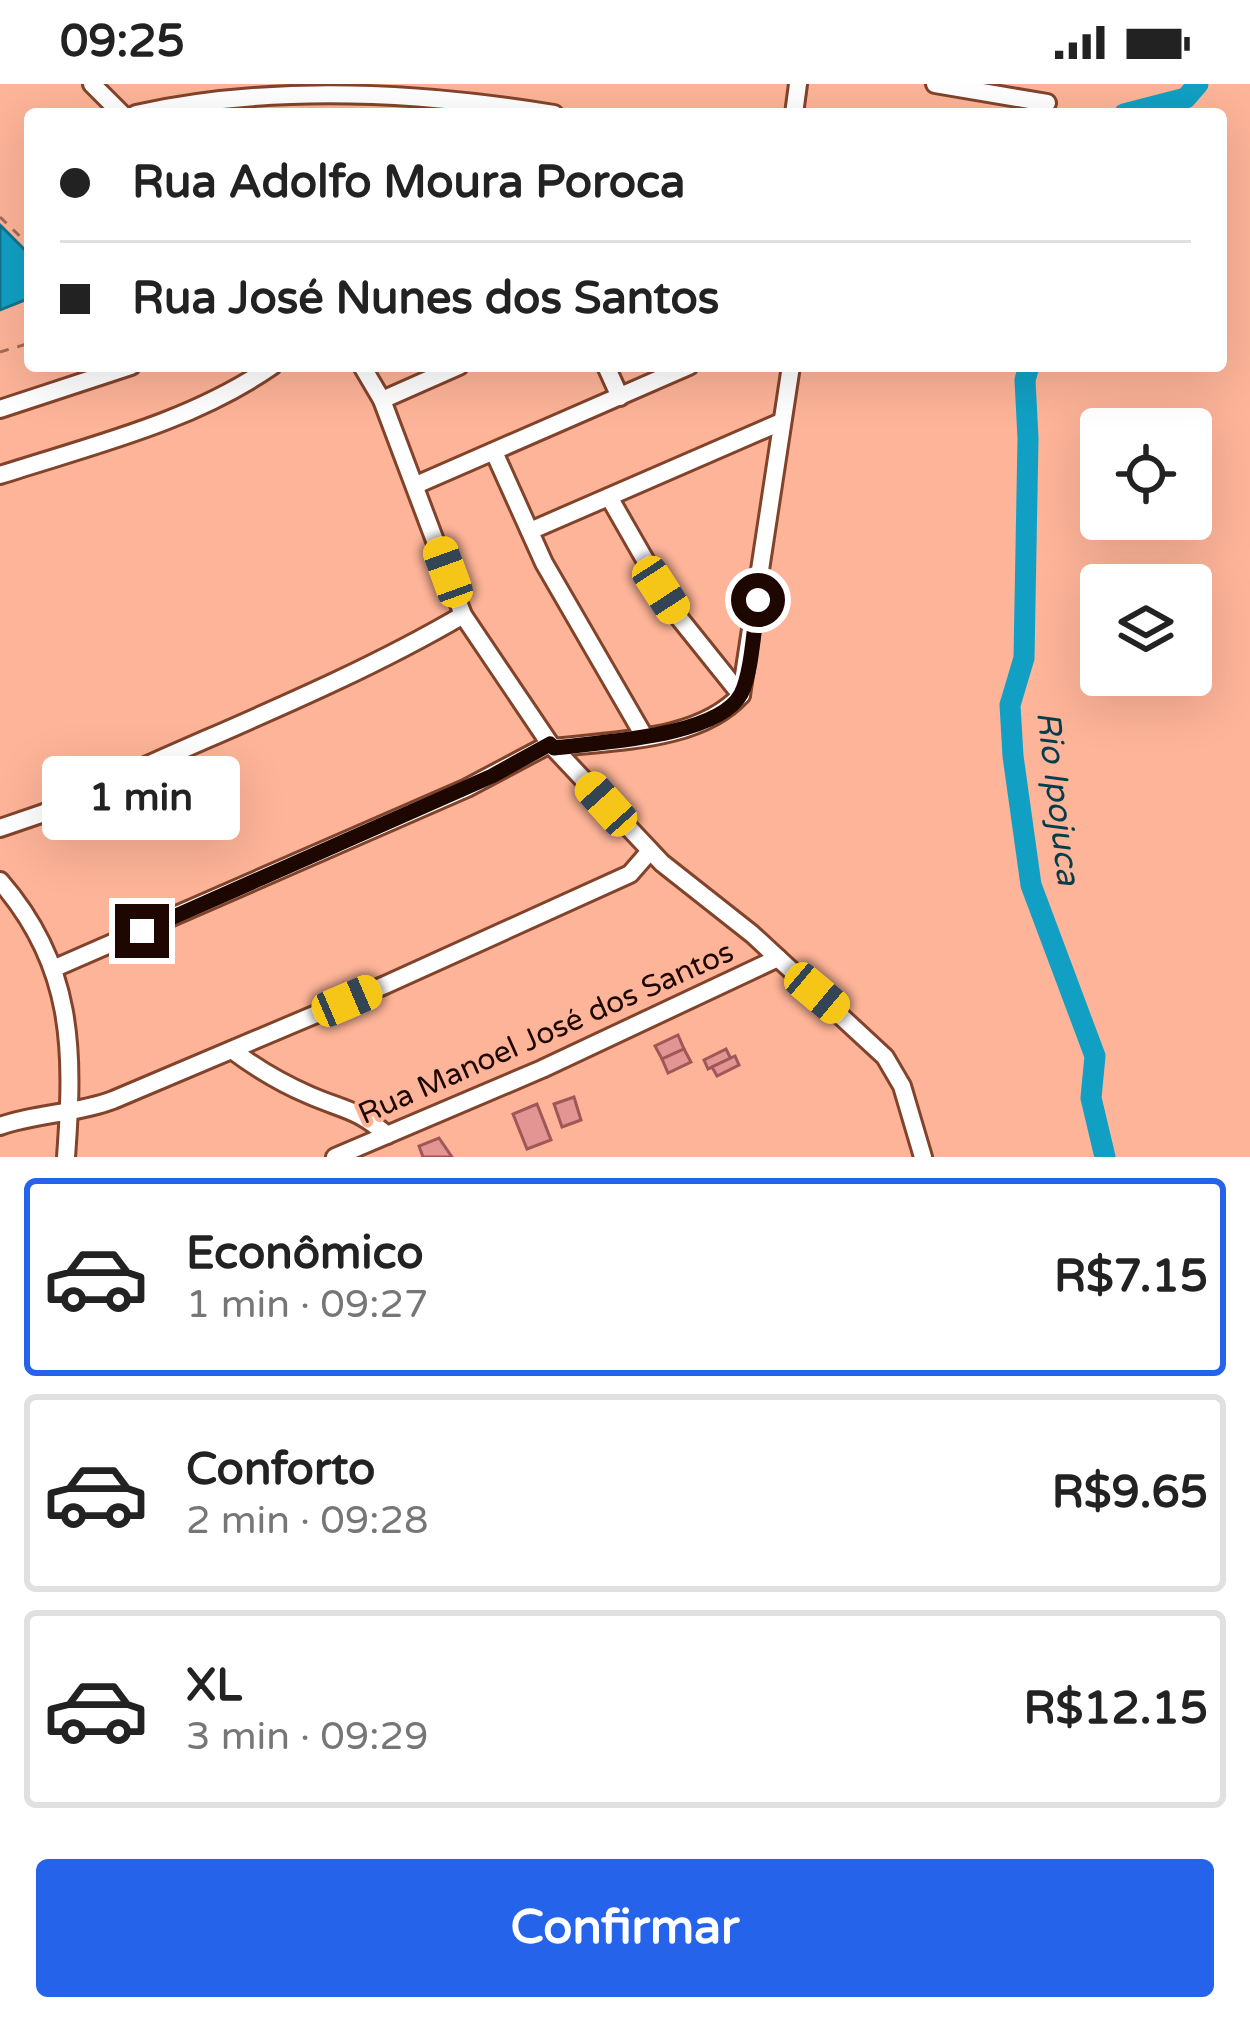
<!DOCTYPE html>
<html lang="pt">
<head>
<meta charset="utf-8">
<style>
	body { margin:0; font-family:"Varela Round",sans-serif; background:#f2f2f2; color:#222; height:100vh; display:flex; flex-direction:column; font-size:45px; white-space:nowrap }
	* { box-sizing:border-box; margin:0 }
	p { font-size:39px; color:#767676 }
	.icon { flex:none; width:66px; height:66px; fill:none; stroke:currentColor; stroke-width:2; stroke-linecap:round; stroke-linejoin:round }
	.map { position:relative; height:1073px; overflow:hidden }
	.panel { display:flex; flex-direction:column; background:#fff; flex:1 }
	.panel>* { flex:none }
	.banner { position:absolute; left:24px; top:24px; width:1203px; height:264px; border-radius:12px; box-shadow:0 12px 48px #0002; display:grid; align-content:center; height:264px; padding:0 36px; background:#fff }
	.tools { position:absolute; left:1080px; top:324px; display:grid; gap:24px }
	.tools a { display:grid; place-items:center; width:132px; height:132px; border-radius:12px; background:#fff; box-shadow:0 12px 48px #0002; font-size:60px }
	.end { position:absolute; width:54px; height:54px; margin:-27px; border:15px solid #1f0701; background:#fff; box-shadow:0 0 0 6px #fff }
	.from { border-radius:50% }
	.bubble { position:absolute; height:84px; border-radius:12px; background:#fff; box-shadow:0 12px 48px #0002; font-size:39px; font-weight:700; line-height:84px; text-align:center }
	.car { position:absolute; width:36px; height:72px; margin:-36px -18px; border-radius:15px; box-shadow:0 0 9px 3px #0007; background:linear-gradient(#f5c518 24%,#345 0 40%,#f5c518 0 76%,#345 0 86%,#f5c518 0) }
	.banner b { display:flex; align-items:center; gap:42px; height:114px; font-size:45px }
	.banner b+b { border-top:3px solid #e0e0e0 }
	.banner i { width:30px; height:30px; background:#222 }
	ul { padding:21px 0 0; list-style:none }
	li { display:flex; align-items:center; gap:36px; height:198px; margin:0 24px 18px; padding:0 12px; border:6px solid #e0e0e0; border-radius:12px }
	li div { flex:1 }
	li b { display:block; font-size:45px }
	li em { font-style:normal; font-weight:700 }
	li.active { border-color:#2563eb }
	li>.icon { width:108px; height:108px; stroke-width:1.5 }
	.button { display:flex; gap:24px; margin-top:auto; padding:24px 36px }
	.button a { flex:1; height:138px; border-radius:12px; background:#2563eb; color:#fff; font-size:48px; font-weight:700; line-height:138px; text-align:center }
	.status { display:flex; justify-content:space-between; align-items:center; height:84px; padding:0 60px; background:#fff; direction:ltr }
	.status svg { height:33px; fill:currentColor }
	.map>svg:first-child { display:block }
	.water { fill:#11a0c4; stroke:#15728a; stroke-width:3 }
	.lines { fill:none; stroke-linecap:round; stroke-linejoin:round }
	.river { stroke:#11a0c4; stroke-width:21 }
	.building { fill:#e29593; stroke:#9f5857; stroke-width:3 }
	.minor-casing { stroke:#82432b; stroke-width:22 }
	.path { stroke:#9f6b58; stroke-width:3; stroke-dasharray:9 9; stroke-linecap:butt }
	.minor { stroke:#fff; stroke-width:16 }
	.route { stroke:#1f0701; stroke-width:15 }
	.labels { text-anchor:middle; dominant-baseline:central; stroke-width:9; stroke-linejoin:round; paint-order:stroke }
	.street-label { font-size:30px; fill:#1f0701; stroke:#fdb498 }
	.water-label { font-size:33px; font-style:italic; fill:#053d4c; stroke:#fdb498 }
</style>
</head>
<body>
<div class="status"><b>09:25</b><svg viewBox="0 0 49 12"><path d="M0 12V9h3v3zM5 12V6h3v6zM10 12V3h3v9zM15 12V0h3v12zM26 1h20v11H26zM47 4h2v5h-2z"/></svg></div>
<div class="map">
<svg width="1250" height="1073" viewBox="0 0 1250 1073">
	<rect width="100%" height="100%" fill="#fdb498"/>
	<polygon class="water" points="0,141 30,171 30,214 0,226"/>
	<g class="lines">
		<g class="river">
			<polyline points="1124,30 1186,14 1198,0"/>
			<polyline points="1029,282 1025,296 1028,354 1024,574 1010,621 1013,672 1031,801 1095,972 1091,1014 1105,1073"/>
		</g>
	</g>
	<g class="building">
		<polygon points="678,951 684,965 662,975 655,962"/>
		<polygon points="684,965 691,978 668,989 662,975"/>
		<polygon points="726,965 731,975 708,985 704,976"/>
		<polygon points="735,972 739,981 717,992 712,983"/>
		<polygon points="574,1013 581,1036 562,1043 554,1020"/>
		<polygon points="537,1020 551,1056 527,1065 513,1030"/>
		<polygon points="439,1054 452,1073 423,1073 419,1062"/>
	</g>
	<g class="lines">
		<defs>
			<g id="minor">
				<polyline points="92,0 122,30"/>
				<polyline points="935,0 1047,19"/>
				<path d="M136 30C271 0 419 8 554 30"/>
				<polyline points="794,30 798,0"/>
				<polyline points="362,282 382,316 463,531 550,660 662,779 752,850 885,973 902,1002 923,1073"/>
				<polyline points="606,282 620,313"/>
				<polyline points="382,316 459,282"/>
				<polyline points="0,325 131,282"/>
				<polyline points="494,368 544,479 644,652"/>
				<path d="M0 391C93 361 191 338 272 282"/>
				<polyline points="416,401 689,282"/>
				<polyline points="609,413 676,530 741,611"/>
				<polyline points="530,447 781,338"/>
				<path d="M554 664C614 656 698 658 741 611L791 282"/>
				<path d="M0 744 44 729C182 661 330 609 463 531"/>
				<path d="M0 797C74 882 74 966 66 1073"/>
				<polyline points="55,884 467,704 550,660"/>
				<path d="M232 966C256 984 281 999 309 1011 343 1026 356 1024 387 1051"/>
				<path d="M0 1042C37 1029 76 1030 113 1016L385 901 630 790 650 767"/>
				<polyline points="335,1073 542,985 778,874"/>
			</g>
		</defs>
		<use href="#minor" class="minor-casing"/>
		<g class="path">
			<polyline points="0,133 30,162"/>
			<polyline points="0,268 30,259"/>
		</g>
		<use href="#minor" class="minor"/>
	</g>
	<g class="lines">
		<path class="route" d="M142 847 492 692 550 660 554 664C599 658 718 653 741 610 752 589 754 541 758 516"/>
	</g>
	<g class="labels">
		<g class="street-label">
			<text transform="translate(546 949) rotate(-24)">Rua Manoel José dos Santos</text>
		</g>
		<g class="water-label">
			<text transform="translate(1058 714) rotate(83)">Rio Ipojuca</text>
		</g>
	</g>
</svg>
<div class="tools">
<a><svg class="icon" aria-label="locate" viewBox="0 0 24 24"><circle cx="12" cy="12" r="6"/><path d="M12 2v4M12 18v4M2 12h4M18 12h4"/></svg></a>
<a><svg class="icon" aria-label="layers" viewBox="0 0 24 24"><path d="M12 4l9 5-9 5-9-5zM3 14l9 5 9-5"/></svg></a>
</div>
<i class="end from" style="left:758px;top:516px"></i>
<i class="end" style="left:142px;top:847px"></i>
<div class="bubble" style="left:42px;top:672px;width:198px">1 min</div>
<i class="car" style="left:448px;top:488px;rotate:340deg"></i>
<i class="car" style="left:661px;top:506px;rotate:147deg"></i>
<i class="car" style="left:606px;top:720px;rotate:318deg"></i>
<i class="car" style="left:817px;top:909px;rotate:130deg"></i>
<i class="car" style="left:347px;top:917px;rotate:67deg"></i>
<div class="banner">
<b><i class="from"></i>Rua Adolfo Moura Poroca</b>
<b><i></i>Rua José Nunes dos Santos</b>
</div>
</div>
<section class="panel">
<ul>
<li class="active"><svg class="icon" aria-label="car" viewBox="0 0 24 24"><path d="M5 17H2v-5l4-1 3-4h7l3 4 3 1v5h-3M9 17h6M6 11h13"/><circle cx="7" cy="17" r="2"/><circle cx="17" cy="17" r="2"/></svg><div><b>Econômico</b><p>1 min · 09:27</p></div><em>R$7.15</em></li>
<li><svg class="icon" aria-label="car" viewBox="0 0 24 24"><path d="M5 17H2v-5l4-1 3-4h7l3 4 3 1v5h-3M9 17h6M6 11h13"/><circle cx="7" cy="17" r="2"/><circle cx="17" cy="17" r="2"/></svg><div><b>Conforto</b><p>2 min · 09:28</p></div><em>R$9.65</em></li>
<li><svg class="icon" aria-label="car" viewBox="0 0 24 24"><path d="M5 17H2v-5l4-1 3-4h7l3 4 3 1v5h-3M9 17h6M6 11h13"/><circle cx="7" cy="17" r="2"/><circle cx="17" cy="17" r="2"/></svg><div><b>XL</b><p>3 min · 09:29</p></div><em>R$12.15</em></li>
</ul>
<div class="button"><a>Confirmar</a></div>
</section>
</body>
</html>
